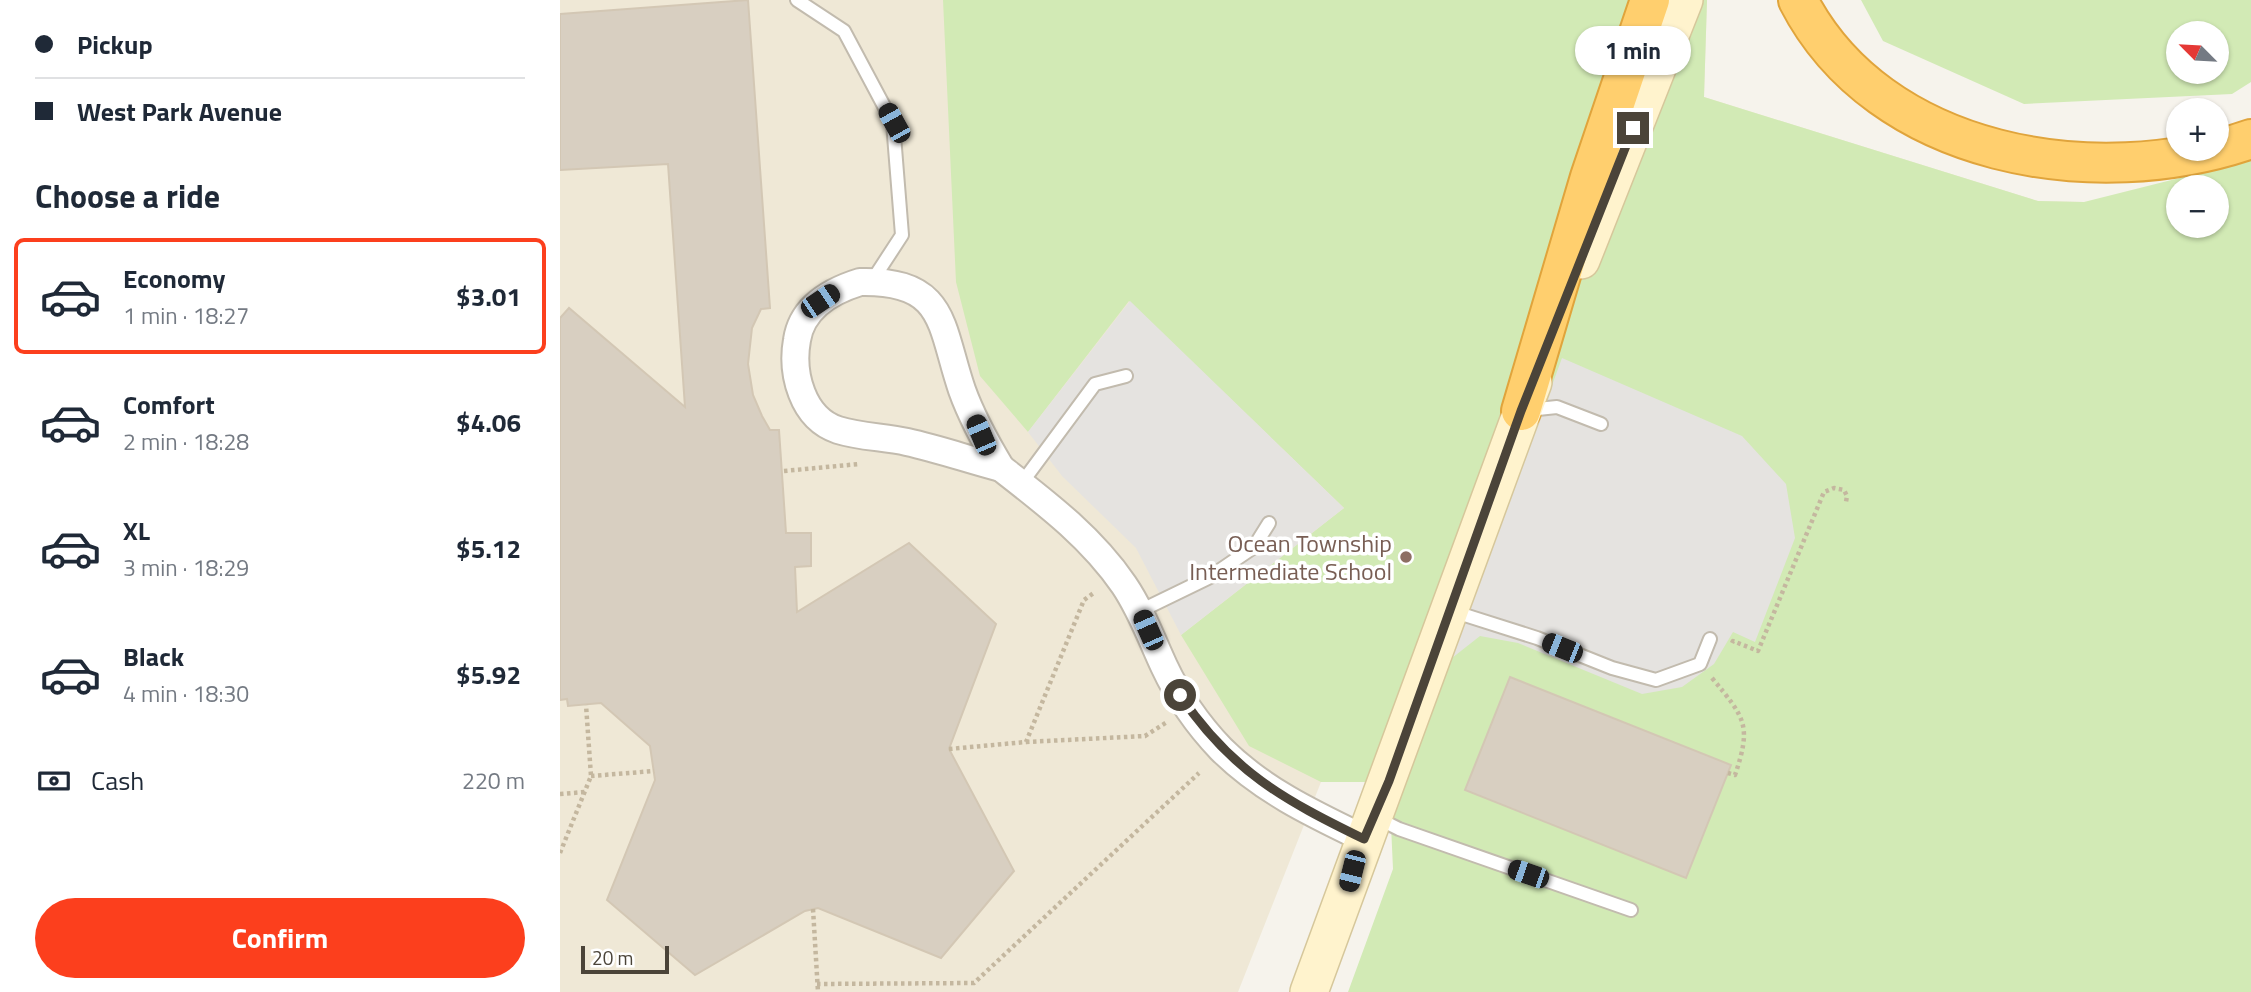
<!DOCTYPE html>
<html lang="en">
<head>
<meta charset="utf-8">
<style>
	body { margin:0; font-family:"Titillium Web",sans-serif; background:#f2f2f3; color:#1f2937; height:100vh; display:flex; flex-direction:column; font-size:26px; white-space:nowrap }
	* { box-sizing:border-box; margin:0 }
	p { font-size:23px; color:#747a83 }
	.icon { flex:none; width:38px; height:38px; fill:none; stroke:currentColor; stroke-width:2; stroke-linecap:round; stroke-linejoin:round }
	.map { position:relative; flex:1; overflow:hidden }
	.details { display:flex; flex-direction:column; background:#fff; width:560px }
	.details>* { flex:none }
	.top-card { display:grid; align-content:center; height:154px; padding:0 35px; background:#fff }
	.needle { width:46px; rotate:294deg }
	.controls { position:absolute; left:1606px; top:21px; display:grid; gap:14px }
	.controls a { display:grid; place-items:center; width:63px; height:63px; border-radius:50%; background:#fff; box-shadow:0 2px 5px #0004; font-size:35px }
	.scale { position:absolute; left:21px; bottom:18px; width:88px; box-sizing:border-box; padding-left:7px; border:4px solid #4b4439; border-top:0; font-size:19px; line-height:24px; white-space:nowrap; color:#4b4439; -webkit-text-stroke:5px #fff; paint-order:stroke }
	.end { position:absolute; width:32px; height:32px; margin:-16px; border:9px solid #4b4439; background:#fff; box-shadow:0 0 0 4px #fff }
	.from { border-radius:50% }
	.bubble { position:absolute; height:49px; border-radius:24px; background:#fff; box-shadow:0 2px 5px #0004; font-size:23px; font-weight:700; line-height:49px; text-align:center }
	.car { position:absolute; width:21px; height:42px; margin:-21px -10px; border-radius:9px; box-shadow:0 0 5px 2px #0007; background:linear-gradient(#222 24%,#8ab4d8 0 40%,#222 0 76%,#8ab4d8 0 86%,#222 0) }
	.top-card b { display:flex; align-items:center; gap:24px; height:66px; font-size:26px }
	.top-card b+b { border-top:2px solid #e0e1e3 }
	.top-card i { width:18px; height:18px; background:#1f2937 }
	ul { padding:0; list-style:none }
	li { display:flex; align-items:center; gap:21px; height:116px; margin:0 14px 10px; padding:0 21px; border:4px solid transparent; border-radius:10px }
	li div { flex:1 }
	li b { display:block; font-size:26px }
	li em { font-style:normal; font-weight:700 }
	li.active { border-color:#fc3f1d }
	li>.icon { width:63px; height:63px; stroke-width:1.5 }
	h2 { padding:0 35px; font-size:32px; line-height:84px }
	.pay { display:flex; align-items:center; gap:18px; height:77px; padding:0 35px; font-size:26px }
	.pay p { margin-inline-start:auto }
	.primary-button { display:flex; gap:14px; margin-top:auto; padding:14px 35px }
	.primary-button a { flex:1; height:80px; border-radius:42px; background:#fc3f1d; color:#fff; font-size:28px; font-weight:700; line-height:80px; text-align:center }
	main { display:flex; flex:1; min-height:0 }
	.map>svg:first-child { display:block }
	.education { fill:#efe8d6 }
	.green { fill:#d2eab5; fill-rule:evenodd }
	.parking { fill:#e5e3e0 }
	.building { fill:#d8cfc1; stroke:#d3c7b4; stroke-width:2 }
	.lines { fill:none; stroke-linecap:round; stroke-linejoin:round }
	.lane-casing { stroke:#c2bbae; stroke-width:16 }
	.street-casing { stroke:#c2bbae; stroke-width:30 }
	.secondary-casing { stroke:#d6c79b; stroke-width:40 }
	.highway-casing { stroke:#e0a43c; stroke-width:42 }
	.path { stroke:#c4b79f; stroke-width:4.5; stroke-dasharray:3.5 3.5; stroke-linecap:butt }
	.lane { stroke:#fff; stroke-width:12 }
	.street { stroke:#fff; stroke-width:26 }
	.secondary { stroke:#fff3cd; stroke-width:37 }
	.highway { stroke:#ffcf6e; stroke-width:38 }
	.route { stroke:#4b4439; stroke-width:9 }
	.education-dot { fill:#8d6e63; stroke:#fff; stroke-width:2.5 }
	.labels { text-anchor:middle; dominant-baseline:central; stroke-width:7; stroke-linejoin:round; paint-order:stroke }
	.education-label { font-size:24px; fill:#785e54; stroke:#fff; text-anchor:end }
</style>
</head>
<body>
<main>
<section class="details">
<div class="top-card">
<b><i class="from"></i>Pickup</b>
<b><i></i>West Park Avenue</b>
</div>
<h2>Choose a ride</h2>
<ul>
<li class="active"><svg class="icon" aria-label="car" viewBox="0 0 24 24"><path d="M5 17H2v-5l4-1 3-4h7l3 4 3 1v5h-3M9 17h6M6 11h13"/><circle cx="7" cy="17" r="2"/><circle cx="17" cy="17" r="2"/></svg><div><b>Economy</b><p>1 min · 18:27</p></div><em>$3.01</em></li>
<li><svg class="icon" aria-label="car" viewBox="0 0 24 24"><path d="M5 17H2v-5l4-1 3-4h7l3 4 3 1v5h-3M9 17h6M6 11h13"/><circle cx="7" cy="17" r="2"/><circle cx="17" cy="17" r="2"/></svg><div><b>Comfort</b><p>2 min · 18:28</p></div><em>$4.06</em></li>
<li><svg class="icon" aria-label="car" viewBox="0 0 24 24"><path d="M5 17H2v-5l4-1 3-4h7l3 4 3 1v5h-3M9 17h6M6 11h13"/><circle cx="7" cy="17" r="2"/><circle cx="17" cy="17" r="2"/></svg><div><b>XL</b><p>3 min · 18:29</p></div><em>$5.12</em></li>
<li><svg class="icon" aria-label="car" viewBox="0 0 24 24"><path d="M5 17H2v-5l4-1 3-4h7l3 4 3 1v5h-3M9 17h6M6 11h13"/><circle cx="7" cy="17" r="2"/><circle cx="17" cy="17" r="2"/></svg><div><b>Black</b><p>4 min · 18:30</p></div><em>$5.92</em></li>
</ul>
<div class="pay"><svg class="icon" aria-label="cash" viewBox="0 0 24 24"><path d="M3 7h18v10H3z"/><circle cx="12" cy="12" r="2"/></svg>Cash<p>220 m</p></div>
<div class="primary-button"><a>Confirm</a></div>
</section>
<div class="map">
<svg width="1691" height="992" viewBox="0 0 1691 992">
	<rect width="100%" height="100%" fill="#f6f3ec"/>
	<polygon class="education" points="0,0 1147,0 1144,97 1478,201 1524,202 1691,992 828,781 761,782 678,992 0,992"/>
	<g class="green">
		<path d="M383 0H1147L1144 97 1478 201 1524 202 1691 160V992H788L833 869 829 782H761L689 746 621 635 784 508 569 301 468 432 420 376 396 282ZM1619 187H1657V226H1619Z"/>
		<path d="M1301 0H1691V82L1672 94 1464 104 1323 41ZM1657 33V72H1619V33Z"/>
	</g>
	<g class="parking">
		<polygon points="570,301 784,508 621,635 576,548 502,476 468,432"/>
		<polygon points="1002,358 1182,436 1226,484 1235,538 1195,642 1173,632 1154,664 1122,687 1082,694 958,643 920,636 892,658"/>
	</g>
	<g class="building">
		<polygon points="188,0 210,308 201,309 192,328 188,364 193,395 202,416 210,430 219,430 226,533 251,533 251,566 235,567 237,612 349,543 436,624 389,749 454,871 381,958 258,908 245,911 135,975 47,900 95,780 90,746 41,703 8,706 7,699 0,700 0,318 9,308 125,407 108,164 0,170 0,14"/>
		<polygon points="950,677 1171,765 1126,878 905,790"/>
	</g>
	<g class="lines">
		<defs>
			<g id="lane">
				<polyline points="237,0 284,31 333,123 342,235 312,281"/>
				<polyline points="968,410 997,407 1041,424"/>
				<polyline points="461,484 535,384 566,376"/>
				<polyline points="580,611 650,577 694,547 709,523"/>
				<polyline points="892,611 977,638 1052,668 1096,680 1140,664 1150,639"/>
				<polyline points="815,817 839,829 1071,910"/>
			</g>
			<g id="street">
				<path d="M300 282C387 280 380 326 402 390 412 418 426 443 441 468 410 460 379 449 347 442 325 437 300 437 278 430 242 418 231 373 237 340 242 307 271 291 300 282Z"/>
				<path d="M441 468C486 503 531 537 564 585 581 610 591 638 604 666 618 696 638 725 661 749 702 790 753 814 805 839"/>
			</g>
			<g id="secondary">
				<polyline points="1021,260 1124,0"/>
				<polyline points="749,992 973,382"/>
			</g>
			<g id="highway">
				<path d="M1238 0C1319 158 1536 193 1691 139"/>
				<polyline points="961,411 1030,177 1090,0"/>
			</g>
		</defs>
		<use href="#lane" class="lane-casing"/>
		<use href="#street" class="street-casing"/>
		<use href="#secondary" class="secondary-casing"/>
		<use href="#highway" class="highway-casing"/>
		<g class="path">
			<polyline points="224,471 299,464"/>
			<polyline points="1172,643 1173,641 1198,651 1264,492 1274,488 1284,490 1287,496 1286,502"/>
			<path d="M1152 678C1185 718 1192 725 1175 775L1168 773"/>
			<polyline points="466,742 585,736 607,722"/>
			<polyline points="389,749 466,742 524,600 535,592"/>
			<polyline points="31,776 94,771"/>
			<polyline points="0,794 25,792"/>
			<polyline points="0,853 31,776 26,705"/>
			<polyline points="253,909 258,992"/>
			<polyline points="257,984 414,983 639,773"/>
		</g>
		<use href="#lane" class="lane"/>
		<use href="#street" class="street"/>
		<use href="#secondary" class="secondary"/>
		<use href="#highway" class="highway"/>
	</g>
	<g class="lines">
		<path class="route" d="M620 695C671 771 724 800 804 839L829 781 961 411 1073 128"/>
	</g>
	<circle class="education-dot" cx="846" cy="557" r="7"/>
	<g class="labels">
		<g class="education-label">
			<text x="832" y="543">Ocean Township<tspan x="832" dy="28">Intermediate School</tspan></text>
		</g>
	</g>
</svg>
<div class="controls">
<a><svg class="needle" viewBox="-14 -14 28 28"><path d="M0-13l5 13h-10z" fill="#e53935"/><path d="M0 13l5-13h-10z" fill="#747a83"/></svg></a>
<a>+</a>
<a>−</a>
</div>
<div class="scale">20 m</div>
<i class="end from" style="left:620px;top:695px"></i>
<i class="end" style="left:1073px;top:128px"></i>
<div class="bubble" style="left:1015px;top:26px;width:116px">1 min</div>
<i class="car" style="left:334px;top:123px;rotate:331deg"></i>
<i class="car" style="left:260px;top:301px;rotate:56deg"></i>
<i class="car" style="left:421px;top:435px;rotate:337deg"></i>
<i class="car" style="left:588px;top:630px;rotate:336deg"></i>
<i class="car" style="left:1002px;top:648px;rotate:292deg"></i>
<i class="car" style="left:792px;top:871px;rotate:194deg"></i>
<i class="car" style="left:968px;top:874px;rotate:289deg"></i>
</div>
</main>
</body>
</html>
